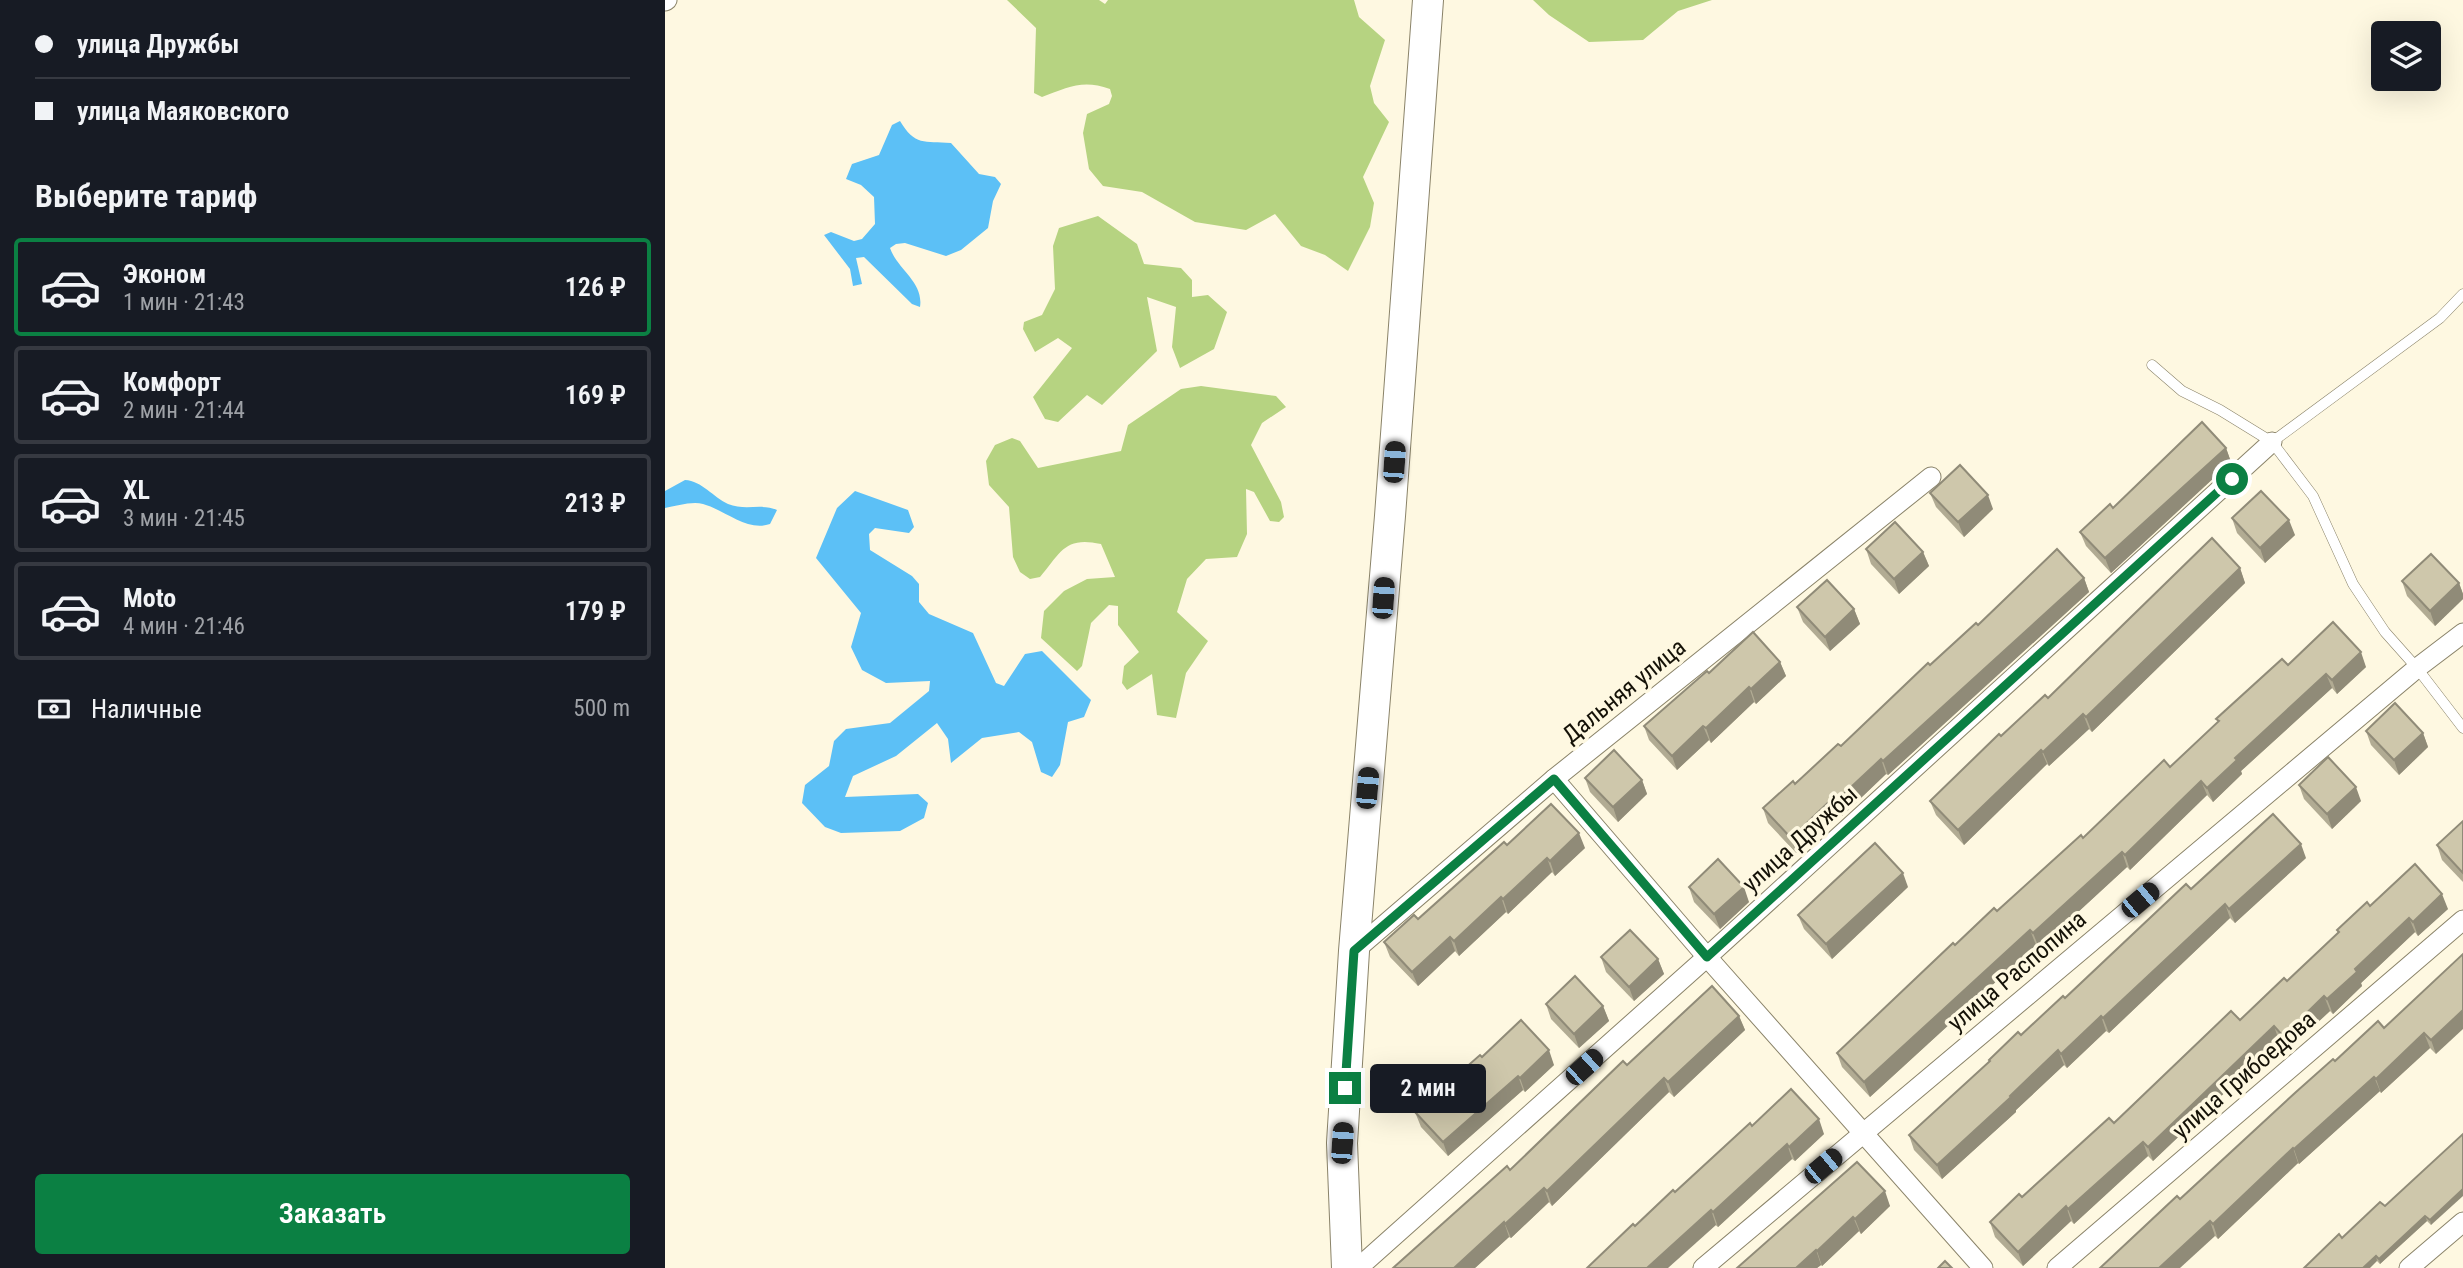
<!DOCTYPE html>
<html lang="ru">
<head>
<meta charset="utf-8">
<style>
	body { margin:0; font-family:"Roboto Condensed",sans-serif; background:#242831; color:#f1f3f6; height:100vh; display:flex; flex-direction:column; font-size:26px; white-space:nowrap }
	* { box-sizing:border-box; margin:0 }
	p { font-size:23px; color:#9ea1a6 }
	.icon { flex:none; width:38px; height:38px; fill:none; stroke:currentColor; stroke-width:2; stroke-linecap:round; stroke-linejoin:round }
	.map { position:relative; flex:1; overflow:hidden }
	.panel { display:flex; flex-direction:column; background:#171b24; width:665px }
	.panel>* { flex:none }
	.banner { display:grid; align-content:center; height:154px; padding:0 35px; background:#171b24 }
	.buttons { position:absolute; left:1706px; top:21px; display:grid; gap:14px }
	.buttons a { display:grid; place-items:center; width:70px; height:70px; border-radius:7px; background:#171b24; box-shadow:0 7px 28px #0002; font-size:35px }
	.end { position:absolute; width:32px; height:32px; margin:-16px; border:9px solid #0b8043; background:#fff; box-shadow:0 0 0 4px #fff }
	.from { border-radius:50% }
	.bubble { position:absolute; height:49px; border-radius:7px; background:#171b24; box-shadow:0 7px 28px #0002; font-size:23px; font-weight:600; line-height:49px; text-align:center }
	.car { position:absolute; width:21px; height:42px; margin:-21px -10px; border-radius:9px; box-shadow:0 0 5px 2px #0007; background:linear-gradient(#222 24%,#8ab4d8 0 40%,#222 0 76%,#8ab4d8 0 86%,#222 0) }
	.banner b { display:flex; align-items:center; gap:24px; height:66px; font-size:26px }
	.banner b+b { border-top:2px solid #363941 }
	.banner i { width:18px; height:18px; background:#f1f3f6 }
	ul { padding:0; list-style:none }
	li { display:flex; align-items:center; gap:21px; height:98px; margin:0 14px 10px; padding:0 21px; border:4px solid #363941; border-radius:7px }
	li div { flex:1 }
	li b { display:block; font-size:26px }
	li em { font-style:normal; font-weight:600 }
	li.current { border-color:#0b8043 }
	li>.icon { width:63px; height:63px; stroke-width:1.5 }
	h2 { padding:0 35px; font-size:32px; line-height:84px }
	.pay { display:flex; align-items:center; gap:18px; height:77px; padding:0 35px; font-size:26px }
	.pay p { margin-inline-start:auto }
	.primary-button { display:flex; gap:14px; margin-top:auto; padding:14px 35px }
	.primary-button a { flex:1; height:80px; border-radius:7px; background:#0b8043; color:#fff; font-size:28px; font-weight:600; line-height:80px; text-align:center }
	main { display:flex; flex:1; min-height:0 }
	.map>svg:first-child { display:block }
	.green { fill:#b6d381 }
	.water { fill:#5cc0f6 }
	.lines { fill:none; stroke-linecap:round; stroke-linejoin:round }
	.service-casing { stroke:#8a8369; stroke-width:11 }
	.minor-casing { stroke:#8a8369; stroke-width:21 }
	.primary-casing { stroke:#8a8369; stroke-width:32 }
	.service { stroke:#fff; stroke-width:10 }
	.minor { stroke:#fff; stroke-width:19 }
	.primary { stroke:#fff; stroke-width:30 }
	.wall { fill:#b1ab93 }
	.shaded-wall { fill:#908b78 }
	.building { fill:#cec7ab; stroke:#908b78; stroke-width:2 }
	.route { stroke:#0b8043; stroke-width:9 }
	.labels { text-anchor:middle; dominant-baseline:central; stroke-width:7; stroke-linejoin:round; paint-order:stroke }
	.street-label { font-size:24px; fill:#141107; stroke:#fef8e1 }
</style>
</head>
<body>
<main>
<section class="panel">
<div class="banner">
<b><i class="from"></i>улица Дружбы</b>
<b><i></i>улица Маяковского</b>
</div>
<h2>Выберите тариф</h2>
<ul>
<li class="current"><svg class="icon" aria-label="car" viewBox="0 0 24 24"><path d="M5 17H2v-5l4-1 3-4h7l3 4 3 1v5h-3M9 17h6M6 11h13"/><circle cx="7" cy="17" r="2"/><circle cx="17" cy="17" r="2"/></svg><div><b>Эконом</b><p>1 мин · 21:43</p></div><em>126 ₽</em></li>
<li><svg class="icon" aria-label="car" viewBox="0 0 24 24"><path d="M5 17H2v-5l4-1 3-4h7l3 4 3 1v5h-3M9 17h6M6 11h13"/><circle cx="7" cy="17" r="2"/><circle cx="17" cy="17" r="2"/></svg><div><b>Комфорт</b><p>2 мин · 21:44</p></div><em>169 ₽</em></li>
<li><svg class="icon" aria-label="car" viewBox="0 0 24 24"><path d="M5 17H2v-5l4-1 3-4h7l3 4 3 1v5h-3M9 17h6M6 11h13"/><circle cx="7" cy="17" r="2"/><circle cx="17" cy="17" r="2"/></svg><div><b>XL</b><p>3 мин · 21:45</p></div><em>213 ₽</em></li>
<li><svg class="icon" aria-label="car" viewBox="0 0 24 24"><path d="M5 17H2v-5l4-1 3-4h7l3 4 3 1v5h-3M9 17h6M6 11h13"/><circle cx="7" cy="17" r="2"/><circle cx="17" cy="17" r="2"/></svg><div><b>Moto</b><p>4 мин · 21:46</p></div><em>179 ₽</em></li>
</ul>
<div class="pay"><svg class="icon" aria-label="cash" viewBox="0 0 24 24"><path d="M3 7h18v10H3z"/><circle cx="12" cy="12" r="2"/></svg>Наличные<p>500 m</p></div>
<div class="primary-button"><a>Заказать</a></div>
</section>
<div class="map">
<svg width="1798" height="1268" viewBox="0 0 1798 1268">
	<rect width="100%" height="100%" fill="#fef8e1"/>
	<g class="green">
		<path d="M342 0H434L440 4 443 0H689L694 17 720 40 705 86 709 103 724 122 698 177 709 203 705 227 683 271 660 255 636 246 610 214 581 230 530 222 477 192 438 186 424 169 418 133 422 114 444 104 447 96 445 89C418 79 403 87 377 97L369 93 371 28Z"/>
		<polygon points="868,0 1047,0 1013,11 978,40 924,42 884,15"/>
		<polygon points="433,216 472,244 479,264 516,268 527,280 527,297 543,295 562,312 549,349 515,368 507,347 511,307 482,297 492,351 437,405 422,395 393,422 380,419 368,397 407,348 393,338 370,352 358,329 359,322 377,315 390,289 388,246 394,228"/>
		<path d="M536 386 611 396 621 407 597 423 586 445 616 502 619 517 614 522 605 521 589 492 581 489 582 534 572 557 541 559 522 579 512 612 543 641 521 673 511 718 492 715 487 674 462 690 457 683 459 666 474 652 453 625V606L444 605 426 623 417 666 412 671 376 638 379 611 399 591 422 579 450 577 436 544C400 536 396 552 375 577L365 579 355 572 348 557 344 507 324 485 321 461 330 445 347 438 355 441 373 468 456 451 463 425 516 389Z"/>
	</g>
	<g class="water">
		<path d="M235 121C250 146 259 141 286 143L314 174 330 177 336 184 328 201 323 228 296 250 281 256 240 243 231 244 225 248C232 269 259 282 255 307L247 304 199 257 191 258 197 284 188 286 185 269 159 235 166 232 189 241 197 239 210 224 209 197 196 185 181 179 187 164 214 155 227 125Z"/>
		<path d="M20 480C37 481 48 497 63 504 80 511 97 503 112 510L105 524C82 532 60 510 38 504 27 501 11 506 0 508V491Z"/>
		<polygon points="190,491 243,510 249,527 244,533 210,528 204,534 205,550 247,576 254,584 254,602 264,614 308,633 331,683 339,686 360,654 377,651 426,700 419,717 403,722 395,765 387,777 376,772 367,742 354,732 317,738 286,763 283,739 272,723 231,756 188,776 180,797 253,794 263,803 259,818 235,831 176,833 160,827 137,803 140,785 164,766 169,741 181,729 225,723 264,691 265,681 221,683 197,670 186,647 196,613 151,558 172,508"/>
	</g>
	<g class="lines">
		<defs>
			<g id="service">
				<polyline points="1487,365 1517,391 1555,410 1607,442 1648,496 1688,584 1720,632 1752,668 1798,728"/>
				<polyline points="1607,442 1775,318 1798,294"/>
			</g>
			<g id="minor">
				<polyline points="0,1 2,0"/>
				<polyline points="889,779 1042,957 1318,1268"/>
				<polyline points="689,951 889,779 1266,477"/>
				<polyline points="693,1268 1042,957 1607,442"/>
				<polyline points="1038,1268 1752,668 1798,633"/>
				<polyline points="1392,1268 1798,920"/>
				<polyline points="1744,1268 1798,1222"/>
			</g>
			<polyline id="primary" points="682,1268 677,1143 689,951 725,516 763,0"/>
		</defs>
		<use href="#service" class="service-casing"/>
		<use href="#minor" class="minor-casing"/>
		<use href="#primary" class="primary-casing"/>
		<use href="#service" class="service"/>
		<use href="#minor" class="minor"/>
		<use href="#primary" class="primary"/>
	</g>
	<g class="wall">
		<polygon points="1561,448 1566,462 1446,573 1421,546 1415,532 1448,508"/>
		<polygon points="1265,493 1328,509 1299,537 1271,507"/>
		<polygon points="1567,518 1630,535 1600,563 1572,533"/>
		<polygon points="1201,549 1258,552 1264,566 1234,594 1206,564"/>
		<polygon points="1575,568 1580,583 1427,732 1424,729 1384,766 1382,764 1299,845 1271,815 1265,801 1336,736 1383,698"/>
		<polygon points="1419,578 1424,592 1223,775 1221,774 1177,816 1174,813 1131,853 1103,823 1098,808 1176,746 1265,665 1313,625"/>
		<polygon points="1737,581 1794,583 1798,594 1798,599 1770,626 1742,596"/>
		<polygon points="1132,607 1189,609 1195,624 1165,651 1138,622"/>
		<polygon points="1115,662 1121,676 1091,704 1089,702 1046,743 1044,740 1012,770 984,740 979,726 1044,673"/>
		<polygon points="1623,665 1701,667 1672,694 1667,688 1576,771 1577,774 1548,802 1542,795 1465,870 1462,867 1374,948 1371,945 1205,1097 1177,1067 1172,1053 1290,945 1505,767 1553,722 1551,719"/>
		<polygon points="1701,731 1758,733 1763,747 1734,775 1706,745"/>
		<polygon points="920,778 977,780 982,794 953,822 925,792"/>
		<polygon points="1634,785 1696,801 1667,829 1639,799"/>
		<polygon points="1798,821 1798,882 1777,860 1772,845"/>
		<polygon points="842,845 920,848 890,876 887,872 843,914 841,912 794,956 790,951 753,986 725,957 719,942 753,919"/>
		<polygon points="1641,858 1570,923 1565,918 1444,1033 1441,1031 1402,1068 1399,1065 1351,1110 1351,1112 1277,1179 1249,1150 1244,1135 1325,1062 1324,1060 1356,1035 1400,998 1526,889"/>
		<polygon points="1024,887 1084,902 1055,929 1029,902"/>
		<polygon points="1243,887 1167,959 1139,929 1133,915"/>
		<polygon points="1705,906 1783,909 1753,936 1750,932 1696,983 1697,986 1668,1014 1665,1011 1623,1050 1614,1041 1488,1161 1483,1156 1409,1224 1406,1221 1358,1266 1330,1237 1325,1222 1357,1197 1622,981 1673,933 1672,930"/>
		<polygon points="1798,954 1771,1054 1765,1048 1716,1093 1715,1091 1634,1164 1633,1163 1553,1239 1515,1199 1670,1061 1719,1028"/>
		<polygon points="936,957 993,959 999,974 969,1001 941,972"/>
		<polygon points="881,1004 938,1006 944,1021 914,1048 886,1019"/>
		<polygon points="1074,1016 1080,1030 1009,1097 1004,1092 887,1206 884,1202 846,1238 844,1237 810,1268 845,1170"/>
		<polygon points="817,1057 889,1065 860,1092 858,1090 783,1156 756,1127 750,1112"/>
		<polygon points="1087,1126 1159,1134 1130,1161 1127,1159 1053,1227 1010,1192"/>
		<polygon points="1798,1134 1766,1225 1762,1221 1715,1264 1712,1261 1677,1238 1720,1206"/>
		<polygon points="1192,1162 1225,1206 1196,1234 1194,1231 1157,1266 1156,1265 1152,1268 1072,1268"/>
	</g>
	<g class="shaded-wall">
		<polygon points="1561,448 1566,462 1446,573 1440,558"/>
		<polygon points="1323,495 1328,509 1299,537 1293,522"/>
		<polygon points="1624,520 1630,535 1600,563 1595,548"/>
		<polygon points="1258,552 1264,566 1234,594 1229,579"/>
		<polygon points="1575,568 1580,583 1427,732 1421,717"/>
		<polygon points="1419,578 1424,592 1223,775 1218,761"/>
		<polygon points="1794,583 1798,594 1798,599 1770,626 1765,611"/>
		<polygon points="1189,609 1195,624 1165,651 1160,637"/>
		<polygon points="1696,652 1701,667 1672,694 1667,680"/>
		<polygon points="1115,662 1121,676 1091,704 1086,689"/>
		<polygon points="1661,674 1667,688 1576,771 1577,774 1548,802 1542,788 1570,758"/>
		<polygon points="1084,687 1089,702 1046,743 1041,728"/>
		<polygon points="1418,714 1424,729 1384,766 1378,752"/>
		<polygon points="1038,726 1044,740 1012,770 1007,756"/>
		<polygon points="1758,733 1763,747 1734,775 1729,760"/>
		<polygon points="1376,750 1382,764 1299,845 1293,830"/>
		<polygon points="1216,759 1221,774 1177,816 1171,801"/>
		<polygon points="977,780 982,794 953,822 948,807"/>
		<polygon points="1536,781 1542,795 1465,870 1460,855"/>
		<polygon points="1691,787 1696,801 1667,829 1662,814"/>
		<polygon points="1168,798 1174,813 1131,853 1126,838"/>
		<polygon points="914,833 920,848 890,876 885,861"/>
		<polygon points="1636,844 1641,858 1570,923 1564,909"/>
		<polygon points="1457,852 1462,867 1374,948 1368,933"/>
		<polygon points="882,858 887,872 843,914 838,899"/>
		<polygon points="1238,873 1243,887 1167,959 1161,944"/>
		<polygon points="1079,887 1084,902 1055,929 1049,914"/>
		<polygon points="1777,894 1783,909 1753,936 1748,922"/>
		<polygon points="836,897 841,912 794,956 789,941"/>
		<polygon points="1560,904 1565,918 1444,1033 1438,1018"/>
		<polygon points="1744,918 1750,932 1696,983 1697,986 1668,1014 1662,999 1690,969"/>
		<polygon points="1365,930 1371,945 1205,1097 1199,1082"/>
		<polygon points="785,937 790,951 753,986 747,972"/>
		<polygon points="993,959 999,974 969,1001 964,987"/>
		<polygon points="1659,996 1665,1011 1623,1050 1618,1036"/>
		<polygon points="938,1006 944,1021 914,1048 909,1034"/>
		<polygon points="1798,1010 1798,1029 1771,1054 1766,1040"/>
		<polygon points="1074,1016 1080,1030 1009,1097 1003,1082"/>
		<polygon points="1436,1016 1441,1031 1402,1068 1396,1054"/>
		<polygon points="1609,1026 1614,1041 1488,1161 1483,1147"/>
		<polygon points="1759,1033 1765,1048 1716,1093 1711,1079"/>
		<polygon points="884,1050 889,1065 860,1092 855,1078"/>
		<polygon points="1393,1050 1399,1065 1351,1110 1351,1112 1277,1179 1272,1165"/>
		<polygon points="853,1076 858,1090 783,1156 778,1142"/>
		<polygon points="1709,1077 1715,1091 1634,1164 1629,1149"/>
		<polygon points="999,1078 1004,1092 887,1206 882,1191"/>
		<polygon points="1154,1119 1159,1134 1130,1161 1124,1147"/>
		<polygon points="1478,1142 1483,1156 1409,1224 1403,1209"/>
		<polygon points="1122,1144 1127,1159 1053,1227 1048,1212"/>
		<polygon points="1628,1148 1633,1163 1553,1239 1548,1224"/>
		<polygon points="879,1188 884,1202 846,1238 840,1224"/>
		<polygon points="1798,1189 1798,1196 1766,1225 1765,1220"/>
		<polygon points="1220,1191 1225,1206 1196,1234 1190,1219"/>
		<polygon points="1401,1206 1406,1221 1358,1266 1353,1252"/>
		<polygon points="1046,1210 1051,1225 1003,1268 982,1268"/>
		<polygon points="1760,1216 1762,1221 1715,1264 1714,1259"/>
		<polygon points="1188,1217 1194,1231 1157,1266 1152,1251"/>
		<polygon points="1545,1221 1550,1236 1515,1268 1494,1268"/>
		<polygon points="839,1222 844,1237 810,1268 789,1268"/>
		<polygon points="1151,1250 1156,1265 1152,1268 1131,1268"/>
		<polygon points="1711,1256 1712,1261 1705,1268 1698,1268"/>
	</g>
	<g class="building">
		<polygon points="1537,422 1561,448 1440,558 1415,532 1445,504 1448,508"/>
		<polygon points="1295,465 1323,495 1293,522 1265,493"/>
		<polygon points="1596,491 1624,520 1595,548 1567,518"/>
		<polygon points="1230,522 1258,552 1229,579 1201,549"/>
		<polygon points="1547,538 1575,568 1421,717 1418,714 1378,752 1376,750 1293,830 1265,801 1334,734 1336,736 1380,695 1383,698"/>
		<polygon points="1392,549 1419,578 1218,761 1216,759 1171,801 1168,798 1126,838 1098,808 1128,781 1130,784 1173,744 1176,746 1263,663 1265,665 1311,623 1313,625"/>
		<polygon points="1766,554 1794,583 1765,611 1737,581"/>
		<polygon points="1162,580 1189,609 1160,637 1132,607"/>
		<polygon points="1668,622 1696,652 1667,680 1661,674 1570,758 1572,760 1542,788 1536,781 1460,855 1457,852 1368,933 1365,930 1199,1082 1172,1053 1288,943 1290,945 1329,908 1332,911 1416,835 1418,838 1499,760 1505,767 1554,721 1551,719 1617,659 1623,665"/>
		<polygon points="1088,632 1115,662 1086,689 1084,687 1041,728 1038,726 1007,756 979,726 1042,671 1044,673"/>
		<polygon points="1730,703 1758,733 1729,760 1701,731"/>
		<polygon points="949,750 977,780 948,807 920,778"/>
		<polygon points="1663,757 1691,787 1662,814 1634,785"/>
		<polygon points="886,804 914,833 885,861 882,858 838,899 836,897 789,941 785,937 747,972 719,942 749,915 753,919 839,842 842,845"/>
		<polygon points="1608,814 1636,844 1564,909 1560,904 1438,1018 1436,1016 1396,1054 1393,1050 1345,1096 1346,1097 1272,1165 1244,1135 1325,1061 1324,1060 1353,1032 1356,1035 1398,996 1400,998 1521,884 1526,889"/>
		<polygon points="1798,821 1798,873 1772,845"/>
		<polygon points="1210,843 1238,873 1161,944 1133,915"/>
		<polygon points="1053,859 1079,887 1049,914 1024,887"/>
		<polygon points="1750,864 1777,894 1748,922 1744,918 1690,969 1692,972 1662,999 1659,996 1618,1036 1609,1026 1483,1147 1478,1142 1403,1209 1401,1206 1353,1252 1325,1222 1354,1194 1357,1197 1444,1118 1449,1123 1566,1011 1575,1020 1619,978 1622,981 1674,932 1672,930 1702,902 1705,906"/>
		<polygon points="965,930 993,959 964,987 936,957"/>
		<polygon points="1798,954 1798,1010 1766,1040 1759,1033 1711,1079 1709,1077 1629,1149 1628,1148 1548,1224 1545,1221 1494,1268 1435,1268 1512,1196 1515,1199 1631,1092 1668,1059 1670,1061 1713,1021 1719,1028"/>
		<polygon points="910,976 938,1006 909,1034 881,1004"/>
		<polygon points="1047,986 1074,1016 1003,1082 999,1078 882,1191 879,1188 840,1224 839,1222 789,1268 728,1268 842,1166 845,1170 958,1061 962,1065"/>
		<polygon points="856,1020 884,1050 855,1078 853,1076 778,1142 750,1112 815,1055 817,1057"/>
		<polygon points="1126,1089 1154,1119 1124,1147 1122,1144 1048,1212 1046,1210 982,1268 922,1268 968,1224 970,1226 1008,1190 1010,1192 1085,1123 1087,1126"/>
		<polygon points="1798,1134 1798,1189 1765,1220 1760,1216 1714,1259 1711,1256 1698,1268 1639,1268 1674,1234 1677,1238 1715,1202 1720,1206"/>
		<polygon points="1192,1162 1220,1191 1190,1219 1188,1217 1152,1251 1151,1250 1131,1268 1072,1268"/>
		<polygon points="1280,1261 1287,1268 1273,1268"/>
	</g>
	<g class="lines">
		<polyline class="route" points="680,1088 689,951 889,779 1042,957 1567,479"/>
	</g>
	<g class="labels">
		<g class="street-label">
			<text transform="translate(959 691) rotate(-39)">Дальняя улица</text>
			<text transform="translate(1135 839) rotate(-42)">улица Дружбы</text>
			<text transform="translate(1352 971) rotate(-40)">улица Распопина</text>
			<text transform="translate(1579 1075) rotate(-41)">улица Грибоедова</text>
		</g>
	</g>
</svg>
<div class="buttons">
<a><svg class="icon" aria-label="layers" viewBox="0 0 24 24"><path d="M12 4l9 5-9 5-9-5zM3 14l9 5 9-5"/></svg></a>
</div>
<i class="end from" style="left:1567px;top:479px"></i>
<i class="end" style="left:680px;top:1088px"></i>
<div class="bubble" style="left:705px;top:1064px;width:116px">2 мин</div>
<i class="car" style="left:729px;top:462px;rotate:4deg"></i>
<i class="car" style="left:718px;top:598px;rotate:4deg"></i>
<i class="car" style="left:702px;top:788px;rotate:5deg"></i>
<i class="car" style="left:1475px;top:900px;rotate:50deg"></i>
<i class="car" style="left:919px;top:1067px;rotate:48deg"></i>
<i class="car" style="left:677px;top:1143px;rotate:4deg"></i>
<i class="car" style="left:1158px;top:1166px;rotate:50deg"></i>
</div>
</main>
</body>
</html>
